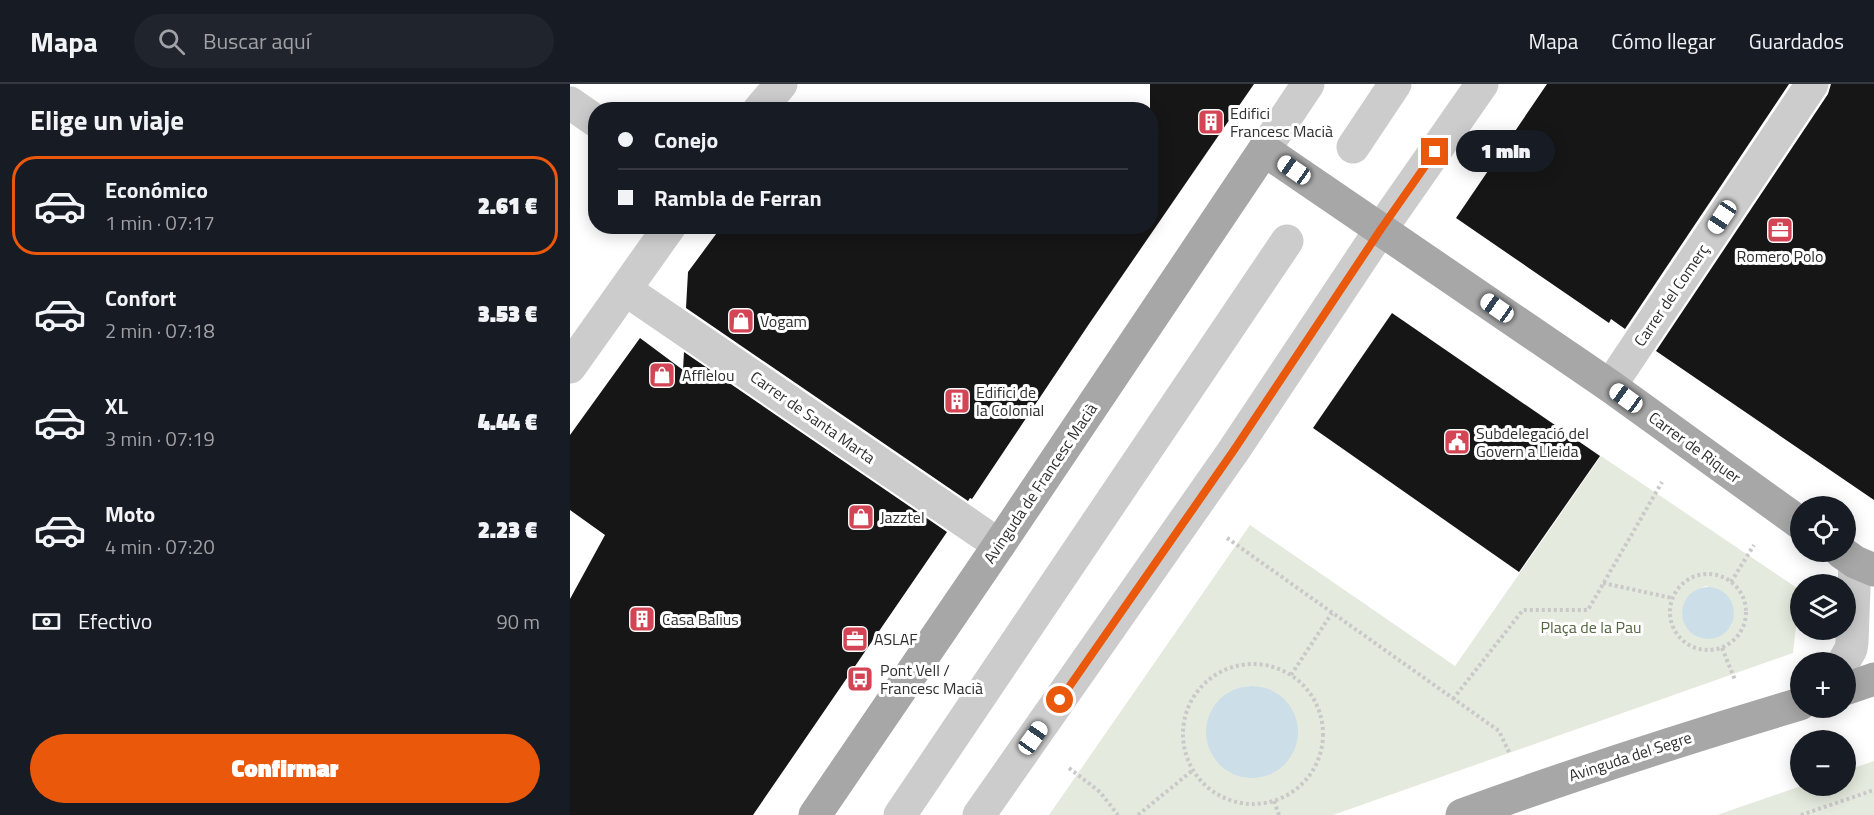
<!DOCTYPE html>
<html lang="es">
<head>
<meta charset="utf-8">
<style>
	body { margin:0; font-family:"Titillium Web",sans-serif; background:#20242c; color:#f1f3f6; height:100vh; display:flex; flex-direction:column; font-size:22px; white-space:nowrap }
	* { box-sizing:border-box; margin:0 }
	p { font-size:20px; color:#9ea1a6 }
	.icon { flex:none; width:33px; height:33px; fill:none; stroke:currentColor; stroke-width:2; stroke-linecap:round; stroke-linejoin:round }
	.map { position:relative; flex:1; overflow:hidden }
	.panel { display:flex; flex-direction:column; background:#171b24; width:570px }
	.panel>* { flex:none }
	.top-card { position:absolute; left:18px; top:18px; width:570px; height:132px; border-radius:24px; box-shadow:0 3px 15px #0003; display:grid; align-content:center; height:132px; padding:0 30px; background:#171b24 }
	.controls { position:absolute; left:1220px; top:412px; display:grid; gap:12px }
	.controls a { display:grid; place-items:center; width:66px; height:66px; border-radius:50%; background:#171b24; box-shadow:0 3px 15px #0003; font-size:30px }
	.end { position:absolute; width:27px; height:27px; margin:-14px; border:8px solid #ea580c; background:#fff; box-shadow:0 0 0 3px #fff }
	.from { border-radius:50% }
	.bubble { position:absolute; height:42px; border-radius:21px; background:#171b24; box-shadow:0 3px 15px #0003; font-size:20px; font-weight:800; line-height:42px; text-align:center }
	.car { position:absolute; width:18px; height:36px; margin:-18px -9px; border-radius:8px; box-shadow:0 0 4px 2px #0007; background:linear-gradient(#fff 24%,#345 0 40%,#fff 0 76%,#345 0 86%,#fff 0) }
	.top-card b { display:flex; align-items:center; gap:21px; height:57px; font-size:22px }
	.top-card b+b { border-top:2px solid #363941 }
	.top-card i { width:15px; height:15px; background:#f1f3f6 }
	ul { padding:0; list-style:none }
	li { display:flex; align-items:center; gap:18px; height:99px; margin:0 12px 9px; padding:0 18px; border:3px solid transparent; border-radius:24px }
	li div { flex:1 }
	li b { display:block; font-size:22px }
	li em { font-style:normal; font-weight:800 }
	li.current { border-color:#ea580c }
	li>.icon { width:54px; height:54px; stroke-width:1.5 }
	h2 { padding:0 30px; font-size:27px; line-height:72px }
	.pay { display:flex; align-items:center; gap:15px; height:66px; padding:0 30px; font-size:22px }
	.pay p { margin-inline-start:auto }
	.cta { display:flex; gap:12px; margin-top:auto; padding:12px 30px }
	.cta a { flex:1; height:69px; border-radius:36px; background:#ea580c; color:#fff; font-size:24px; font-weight:800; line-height:69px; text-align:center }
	header { display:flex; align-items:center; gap:36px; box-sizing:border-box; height:84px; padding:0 30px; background:#171b24; border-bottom:2px solid #363941 }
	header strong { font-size:28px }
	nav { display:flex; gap:33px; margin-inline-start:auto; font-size:21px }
	.search { width:420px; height:54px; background:#20242c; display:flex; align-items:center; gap:15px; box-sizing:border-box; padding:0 21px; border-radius:33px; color:#9ea1a6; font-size:22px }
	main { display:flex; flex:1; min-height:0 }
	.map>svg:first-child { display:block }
	.green { fill:#e5eade; fill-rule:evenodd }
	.water { fill:#ccdfe8 }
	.building { fill:#161616 }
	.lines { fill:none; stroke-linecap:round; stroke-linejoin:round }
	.path { stroke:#c9c9c9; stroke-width:4; stroke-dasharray:3 3; stroke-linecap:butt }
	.minor { stroke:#ccc; stroke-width:33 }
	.major { stroke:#a7a7a7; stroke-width:33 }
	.route { stroke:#ea580c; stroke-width:8 }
	.labels { text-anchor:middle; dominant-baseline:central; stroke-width:6; stroke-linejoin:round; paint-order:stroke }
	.poi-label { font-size:16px; fill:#2f2f2f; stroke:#fff; text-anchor:start }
	.street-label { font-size:16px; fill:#2f2f2f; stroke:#fff }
	.park-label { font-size:16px; fill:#546641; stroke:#fff }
</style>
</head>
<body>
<header>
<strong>Mapa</strong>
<div class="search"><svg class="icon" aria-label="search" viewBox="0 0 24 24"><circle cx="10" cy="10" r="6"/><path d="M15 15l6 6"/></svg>Buscar aquí</div>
<nav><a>Mapa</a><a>Cómo llegar</a><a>Guardados</a></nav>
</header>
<main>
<section class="panel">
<h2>Elige un viaje</h2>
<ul>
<li class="current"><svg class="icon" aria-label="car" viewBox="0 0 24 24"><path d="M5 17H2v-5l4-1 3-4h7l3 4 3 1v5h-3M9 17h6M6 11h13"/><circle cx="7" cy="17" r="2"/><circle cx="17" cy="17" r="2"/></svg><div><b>Económico</b><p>1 min · 07:17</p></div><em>2.61 €</em></li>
<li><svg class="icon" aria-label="car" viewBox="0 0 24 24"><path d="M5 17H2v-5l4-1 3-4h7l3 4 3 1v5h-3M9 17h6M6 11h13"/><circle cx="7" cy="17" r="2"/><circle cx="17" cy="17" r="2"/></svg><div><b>Confort</b><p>2 min · 07:18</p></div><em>3.53 €</em></li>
<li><svg class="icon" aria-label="car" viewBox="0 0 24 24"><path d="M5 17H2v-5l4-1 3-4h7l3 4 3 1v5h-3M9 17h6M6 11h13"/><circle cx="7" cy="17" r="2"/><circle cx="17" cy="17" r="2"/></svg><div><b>XL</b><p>3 min · 07:19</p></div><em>4.44 €</em></li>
<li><svg class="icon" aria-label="car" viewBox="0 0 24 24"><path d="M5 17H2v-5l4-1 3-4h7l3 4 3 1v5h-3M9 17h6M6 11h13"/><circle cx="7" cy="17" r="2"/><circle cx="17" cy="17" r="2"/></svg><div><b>Moto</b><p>4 min · 07:20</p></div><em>2.23 €</em></li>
</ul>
<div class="pay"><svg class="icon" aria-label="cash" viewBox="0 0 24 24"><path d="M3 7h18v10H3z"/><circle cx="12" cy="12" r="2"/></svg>Efectivo<p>90 m</p></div>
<div class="cta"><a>Confirmar</a></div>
</section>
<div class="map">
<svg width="1304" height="731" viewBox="0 0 1304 731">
	<rect width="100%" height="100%" fill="#fff"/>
	<g class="green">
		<path d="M1031 372 1230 506 1223 569 763 731H479L680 441 885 582ZM1137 502 1162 540C1146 562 1118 559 1112 531 1118 516 1120 506 1137 502ZM678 602 692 603 718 676C705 689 695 693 677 693L663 606Z"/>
		<polygon points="1304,677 1304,731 1147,731 1231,702 1275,702 1275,687"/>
	</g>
	<g class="water">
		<circle cx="1138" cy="529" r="26"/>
		<circle cx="682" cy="648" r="46"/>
	</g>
	<g class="building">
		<polygon points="580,0 684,0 519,240 402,415 400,414 398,417 116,224 118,188 152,142 580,142"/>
		<polygon points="977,0 1219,0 1055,245 1041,235 1039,239 886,134"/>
		<polygon points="1261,0 1304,0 1304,416 1086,267 1258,10"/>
		<polygon points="822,229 1030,372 949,488 743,344"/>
		<polygon points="70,254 113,286 114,268 377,448 183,731 0,731 0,515 35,451 0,426 0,351"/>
	</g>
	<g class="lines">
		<g class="path">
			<polyline points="657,454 929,647 940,670"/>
			<circle cx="1138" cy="528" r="38"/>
			<polyline points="1161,498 1184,461"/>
			<polyline points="1033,499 1102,514"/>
			<polyline points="1152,564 1165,596"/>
			<circle cx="683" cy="650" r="70"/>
			<polyline points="721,591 762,529"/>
			<polyline points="883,615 953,526 1018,526 1092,398"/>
			<polyline points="499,684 530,708 548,731"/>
			<polyline points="704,717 709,731"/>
			<polyline points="568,731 623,686"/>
			<polyline points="1231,731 1304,706"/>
		</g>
		<g class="minor">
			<polyline points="0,19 26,37"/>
			<polyline points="189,26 211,0"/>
			<polyline points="783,63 825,0"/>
			<polyline points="694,66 738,0"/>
			<polyline points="56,206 429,461"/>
			<polyline points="0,283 100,142"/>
			<polyline points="1040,302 1242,0"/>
			<polyline points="1273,579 1281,565 1282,558 1285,478"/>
			<polyline points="330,731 717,157"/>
			<polyline points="409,731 664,366 811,145 912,0"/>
		</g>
		<g class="major">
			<polyline points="1271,468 1285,478 1304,486"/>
			<polyline points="1275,605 1304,595"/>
			<polyline points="245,731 429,461 694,66 1040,302 1230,439"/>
			<path d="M892 731C1004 690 1116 654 1230 620"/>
		</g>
	</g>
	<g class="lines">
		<polyline class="route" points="490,616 664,366 811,145 865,68"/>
	</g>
	<defs>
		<symbol id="building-square" viewBox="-11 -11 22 22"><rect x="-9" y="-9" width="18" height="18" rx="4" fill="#d34454" stroke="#fff"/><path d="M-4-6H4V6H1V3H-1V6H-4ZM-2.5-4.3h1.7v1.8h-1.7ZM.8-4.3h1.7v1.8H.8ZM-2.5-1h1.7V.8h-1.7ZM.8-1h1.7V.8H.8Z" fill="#fff"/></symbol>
		<symbol id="office-square" viewBox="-11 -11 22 22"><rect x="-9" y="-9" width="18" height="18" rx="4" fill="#d34454" stroke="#fff"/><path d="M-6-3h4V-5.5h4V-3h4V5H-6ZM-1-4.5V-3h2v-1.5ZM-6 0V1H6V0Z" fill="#fff"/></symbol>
		<symbol id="shop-square" viewBox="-11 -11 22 22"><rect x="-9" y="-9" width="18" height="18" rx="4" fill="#d34454" stroke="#fff"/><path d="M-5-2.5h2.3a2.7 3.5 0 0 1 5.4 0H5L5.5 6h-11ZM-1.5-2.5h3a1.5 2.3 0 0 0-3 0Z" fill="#fff"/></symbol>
		<symbol id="civic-square" viewBox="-11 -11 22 22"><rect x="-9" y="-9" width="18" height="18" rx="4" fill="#d34454" stroke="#fff"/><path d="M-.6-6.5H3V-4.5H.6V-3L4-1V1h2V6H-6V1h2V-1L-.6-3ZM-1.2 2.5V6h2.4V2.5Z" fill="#fff"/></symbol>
		<symbol id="bus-square" viewBox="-11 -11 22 22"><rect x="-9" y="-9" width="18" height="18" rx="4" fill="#d34454" stroke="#fff"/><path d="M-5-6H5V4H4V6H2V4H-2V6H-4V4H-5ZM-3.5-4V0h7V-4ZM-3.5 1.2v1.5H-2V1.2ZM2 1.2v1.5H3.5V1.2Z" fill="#fff"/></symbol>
	</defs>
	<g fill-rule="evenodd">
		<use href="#building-square" x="626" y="23" width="30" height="30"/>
		<use href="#office-square" x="1195" y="131" width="30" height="30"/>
		<use href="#shop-square" x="156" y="222" width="30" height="30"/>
		<use href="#shop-square" x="77" y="276" width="30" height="30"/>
		<use href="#building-square" x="372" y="302" width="30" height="30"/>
		<use href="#civic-square" x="872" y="343" width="30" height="30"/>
		<use href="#shop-square" x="276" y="418" width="30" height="30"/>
		<use href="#building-square" x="57" y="520" width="30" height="30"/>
		<use href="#office-square" x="270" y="540" width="30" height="30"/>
		<use href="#bus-square" x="275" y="580" width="30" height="30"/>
	</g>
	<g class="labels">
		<g class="poi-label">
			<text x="660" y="29">Edifici<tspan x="660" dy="18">Francesc Macià</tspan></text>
			<text x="1210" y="172" text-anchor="middle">Romero Polo</text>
			<text x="190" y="237">Vogam</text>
			<text x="112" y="291">Afflelou</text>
			<text x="406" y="308">Edifici de<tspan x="406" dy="18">la Colonial</tspan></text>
			<text x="906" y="349">Subdelegació del<tspan x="906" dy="18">Govern a Lleida</tspan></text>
			<text x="310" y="433">Jazztel</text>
			<text x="92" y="535">Casa Balius</text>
			<text x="304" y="555">ASLAF</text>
			<text x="310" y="586">Pont Vell /<tspan x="310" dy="18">Francesc Macià</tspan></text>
		</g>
		<g class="street-label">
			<text transform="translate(1101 211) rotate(-56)">Carrer del Comerç</text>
			<text transform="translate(243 333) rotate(35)">Carrer de Santa Marta</text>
			<text transform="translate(1125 363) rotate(36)">Carrer de Riquer</text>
			<text transform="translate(470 399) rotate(-56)">Avinguda de Francesc Macià</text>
			<text transform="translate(1060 672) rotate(-18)">Avinguda del Segre</text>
		</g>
		<g class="park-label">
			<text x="1021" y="543">Plaça de la Pau</text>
		</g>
	</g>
</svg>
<div class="controls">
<a><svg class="icon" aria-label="locate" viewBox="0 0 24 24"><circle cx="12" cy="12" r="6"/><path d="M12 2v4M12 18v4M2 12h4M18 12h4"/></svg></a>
<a><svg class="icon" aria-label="layers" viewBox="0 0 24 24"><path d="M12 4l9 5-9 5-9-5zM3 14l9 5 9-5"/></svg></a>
<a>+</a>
<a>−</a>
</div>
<i class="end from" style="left:490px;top:616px"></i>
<i class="end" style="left:865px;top:68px"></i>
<div class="bubble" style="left:886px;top:46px;width:99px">1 min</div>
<i class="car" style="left:724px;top:86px;rotate:305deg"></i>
<i class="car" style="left:1152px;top:133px;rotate:214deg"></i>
<i class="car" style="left:927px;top:224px;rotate:305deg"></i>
<i class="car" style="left:1056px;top:314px;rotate:306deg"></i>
<i class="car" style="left:463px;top:654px;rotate:35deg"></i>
<div class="top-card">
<b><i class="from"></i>Conejo</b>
<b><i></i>Rambla de Ferran</b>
</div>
</div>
</main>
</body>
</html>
